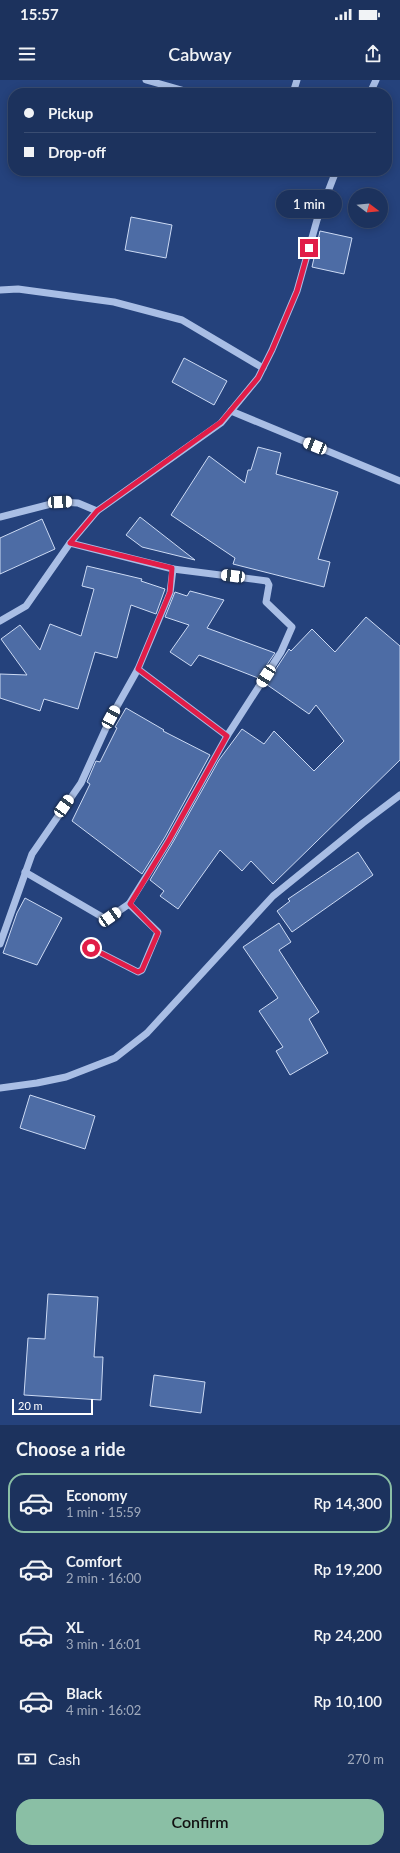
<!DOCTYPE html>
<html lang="en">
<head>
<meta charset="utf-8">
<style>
	body { margin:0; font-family:Lato,sans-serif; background:#293e66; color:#f1f3f6; height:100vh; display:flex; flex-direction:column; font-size:15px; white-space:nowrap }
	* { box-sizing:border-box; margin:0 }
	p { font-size:13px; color:#a0aabc }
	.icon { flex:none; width:22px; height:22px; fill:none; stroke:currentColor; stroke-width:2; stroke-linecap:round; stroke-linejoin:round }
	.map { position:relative; height:1345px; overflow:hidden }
	.drawer { display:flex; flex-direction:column; background:#1c325d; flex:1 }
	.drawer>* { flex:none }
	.top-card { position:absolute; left:8px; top:8px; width:384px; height:88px; border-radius:16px; box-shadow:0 2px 10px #0003,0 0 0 1px #3a4d72; display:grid; align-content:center; height:88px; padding:0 16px; background:#1c325d }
	.needle { width:26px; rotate:106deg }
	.controls { position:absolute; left:348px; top:108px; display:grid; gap:8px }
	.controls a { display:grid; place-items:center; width:40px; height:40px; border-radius:50%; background:#1c325d; box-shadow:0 2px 10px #0003,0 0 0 1px #3a4d72; font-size:20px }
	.scale { position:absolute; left:12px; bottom:10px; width:81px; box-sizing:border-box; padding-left:4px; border:2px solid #fff; border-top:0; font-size:11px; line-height:14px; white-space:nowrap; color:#fff; -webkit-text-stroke:3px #25427c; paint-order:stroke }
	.end { position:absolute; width:18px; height:18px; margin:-9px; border:5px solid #e11d48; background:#fff; box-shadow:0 0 0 2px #fff }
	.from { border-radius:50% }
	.bubble { position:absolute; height:28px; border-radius:14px; background:#1c325d; box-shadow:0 2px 10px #0003,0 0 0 1px #3a4d72; font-size:13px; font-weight:600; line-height:28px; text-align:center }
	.car { position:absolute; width:12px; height:24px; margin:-12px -6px; border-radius:5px; box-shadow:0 0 3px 1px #0007; background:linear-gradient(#fff 24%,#345 0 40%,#fff 0 76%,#345 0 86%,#fff 0) }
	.top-card b { display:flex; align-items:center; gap:14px; height:38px; font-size:15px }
	.top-card b+b { border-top:1px solid #3a4d72 }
	.top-card i { width:10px; height:10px; background:#f1f3f6 }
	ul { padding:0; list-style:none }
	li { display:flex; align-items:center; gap:12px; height:60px; margin:0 8px 6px; padding:0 8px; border:2px solid transparent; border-radius:16px }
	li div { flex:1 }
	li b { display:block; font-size:15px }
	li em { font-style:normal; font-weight:600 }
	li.current { border-color:#8abfa5 }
	li>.icon { width:36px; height:36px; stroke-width:1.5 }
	h2 { padding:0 16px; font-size:18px; line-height:48px }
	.pay { display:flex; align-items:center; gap:10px; height:44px; padding:0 16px; font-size:15px }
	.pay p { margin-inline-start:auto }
	.button { display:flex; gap:8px; margin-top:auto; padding:8px 16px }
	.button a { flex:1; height:46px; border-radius:16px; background:#8abfa5; color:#111; font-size:16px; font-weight:600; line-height:46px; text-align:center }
	.status { display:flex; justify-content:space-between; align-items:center; height:28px; padding:0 20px; background:#1c325d; direction:ltr }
	.status svg { height:11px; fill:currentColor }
	header { display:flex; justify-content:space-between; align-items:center; height:52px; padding:0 16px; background:#1c325d; font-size:18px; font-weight:600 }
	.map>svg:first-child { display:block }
	.building { fill:#4d6ca5; stroke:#ccdaf4 }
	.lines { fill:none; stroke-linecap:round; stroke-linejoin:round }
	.minor { stroke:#a9bee5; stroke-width:7 }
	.route { stroke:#e11d48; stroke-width:5 }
</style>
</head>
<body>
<div class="status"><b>15:57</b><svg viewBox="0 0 49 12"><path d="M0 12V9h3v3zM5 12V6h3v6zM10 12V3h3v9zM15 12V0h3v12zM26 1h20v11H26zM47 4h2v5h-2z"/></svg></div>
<header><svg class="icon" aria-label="menu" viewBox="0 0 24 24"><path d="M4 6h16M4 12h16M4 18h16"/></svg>Cabway<svg class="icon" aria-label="share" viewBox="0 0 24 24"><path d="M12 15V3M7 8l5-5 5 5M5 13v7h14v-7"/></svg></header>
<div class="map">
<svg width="400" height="1345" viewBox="0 0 400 1345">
	<rect width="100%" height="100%" fill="#25427c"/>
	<g class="building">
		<polygon points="131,137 172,145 166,178 125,170"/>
		<polygon points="320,151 352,158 344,194 312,187"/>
		<polygon points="184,278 227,301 214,325 172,302"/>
		<polygon points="258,367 281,373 276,394 338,412 318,479 330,482 324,507 233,484 235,478 171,435 209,376 245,403 248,390 251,390"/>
		<polygon points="140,437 195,480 142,467 126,455"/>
		<polygon points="42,439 55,469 0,494 0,458"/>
		<polygon points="87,486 142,499 141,501 165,509 156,534 131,525 117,578 95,572 78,629 44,619 40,631 0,618 0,594 27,595 1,559 20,545 40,570 50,544 81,556 94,509 82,506"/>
		<polygon points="190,511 224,520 207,548 275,573 258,598 199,575 191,586 170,572 189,545 165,537 175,512 187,516"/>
		<polygon points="366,537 400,566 400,680 273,804 251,781 242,791 220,770 178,829 160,816 164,811 150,800 173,762 219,680 242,649 264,664 274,651 314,691 344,661 316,625 309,634 266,604 289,569 291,571 312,549 335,572"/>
		<polygon points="126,628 164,650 163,651 210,675 165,757 142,794 72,741 90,704 87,702 96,681 100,682 117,648 115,647"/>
		<polygon points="358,772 373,795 292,852 277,831 290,821 288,819"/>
		<polygon points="25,818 62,838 37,885 3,873 17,833"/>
		<polygon points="279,843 291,862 279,870 319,932 309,939 328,973 290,995 276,971 283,967 259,931 278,918 243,867"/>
		<polygon points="30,1015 95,1036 85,1069 20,1048"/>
		<polygon points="48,1214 98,1217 94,1277 103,1277 101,1320 24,1315 28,1258 45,1259"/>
		<polygon points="154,1295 205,1302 201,1333 150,1326"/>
	</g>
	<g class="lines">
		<g class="minor">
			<polyline points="146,0 192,13"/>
			<polyline points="293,13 297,0"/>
			<polyline points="370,13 376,0"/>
			<polyline points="0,210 18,209 114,222 182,240 263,288"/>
			<polyline points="231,331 400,401"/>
			<polyline points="0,437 59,422 78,423 97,431"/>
			<polyline points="173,489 267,501 269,505 266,522 292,547 281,572 227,656"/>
			<polyline points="0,541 26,526 70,463 97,431 221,343 258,298 272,270 297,211 317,140 336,91"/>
			<polyline points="25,792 104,838 110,837 129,824 169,760 227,656 138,589"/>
			<polyline points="0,864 32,774 81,703 111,637 138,589 170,513 173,489 70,463"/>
			<polyline points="91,868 138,892 142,890 158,852 129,824"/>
			<polyline points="0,1008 37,1003 66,997 115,978 147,953 273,816 363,743 400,715"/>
		</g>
	</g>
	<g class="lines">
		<polyline class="route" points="91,868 138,892 142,890 158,853 130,824 169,760 227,656 138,589 170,512 172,488 70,463 97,431 221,342 258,298 272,270 297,211 309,168"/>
	</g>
</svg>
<div class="controls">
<a><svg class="needle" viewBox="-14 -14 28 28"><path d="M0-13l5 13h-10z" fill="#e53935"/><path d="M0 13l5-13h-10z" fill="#a0aabc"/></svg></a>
</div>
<div class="scale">20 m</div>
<i class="end from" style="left:91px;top:868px"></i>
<i class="end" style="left:309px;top:168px"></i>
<div class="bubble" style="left:276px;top:110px;width:66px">1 min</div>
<i class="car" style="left:315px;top:366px;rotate:292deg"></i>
<i class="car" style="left:60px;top:422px;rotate:87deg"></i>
<i class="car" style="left:233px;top:496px;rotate:277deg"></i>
<i class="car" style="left:266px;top:596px;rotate:213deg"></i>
<i class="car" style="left:111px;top:637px;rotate:29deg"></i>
<i class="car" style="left:64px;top:726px;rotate:35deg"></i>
<i class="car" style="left:110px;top:837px;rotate:56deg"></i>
<div class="top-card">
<b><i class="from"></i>Pickup</b>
<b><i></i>Drop-off</b>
</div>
</div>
<section class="drawer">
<h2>Choose a ride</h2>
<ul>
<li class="current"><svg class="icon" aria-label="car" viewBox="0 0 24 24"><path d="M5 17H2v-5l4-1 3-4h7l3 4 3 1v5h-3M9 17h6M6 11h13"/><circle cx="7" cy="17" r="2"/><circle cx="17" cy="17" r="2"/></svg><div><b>Economy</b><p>1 min · 15:59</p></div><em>Rp 14,300</em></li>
<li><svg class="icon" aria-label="car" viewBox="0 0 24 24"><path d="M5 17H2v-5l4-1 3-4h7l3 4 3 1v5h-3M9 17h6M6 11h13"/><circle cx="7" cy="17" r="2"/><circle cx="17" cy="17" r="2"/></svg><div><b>Comfort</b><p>2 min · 16:00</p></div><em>Rp 19,200</em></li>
<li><svg class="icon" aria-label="car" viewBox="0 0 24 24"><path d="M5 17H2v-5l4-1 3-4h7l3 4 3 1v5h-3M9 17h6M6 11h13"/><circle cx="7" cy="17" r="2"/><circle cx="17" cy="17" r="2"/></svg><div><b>XL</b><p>3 min · 16:01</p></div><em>Rp 24,200</em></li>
<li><svg class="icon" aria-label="car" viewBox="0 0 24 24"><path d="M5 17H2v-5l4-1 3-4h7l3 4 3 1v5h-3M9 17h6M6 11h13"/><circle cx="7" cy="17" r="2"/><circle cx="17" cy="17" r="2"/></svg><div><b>Black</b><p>4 min · 16:02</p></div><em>Rp 10,100</em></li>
</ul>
<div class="pay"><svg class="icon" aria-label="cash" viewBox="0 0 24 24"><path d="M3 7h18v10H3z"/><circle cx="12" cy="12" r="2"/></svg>Cash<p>270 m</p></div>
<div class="button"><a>Confirm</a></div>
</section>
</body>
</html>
